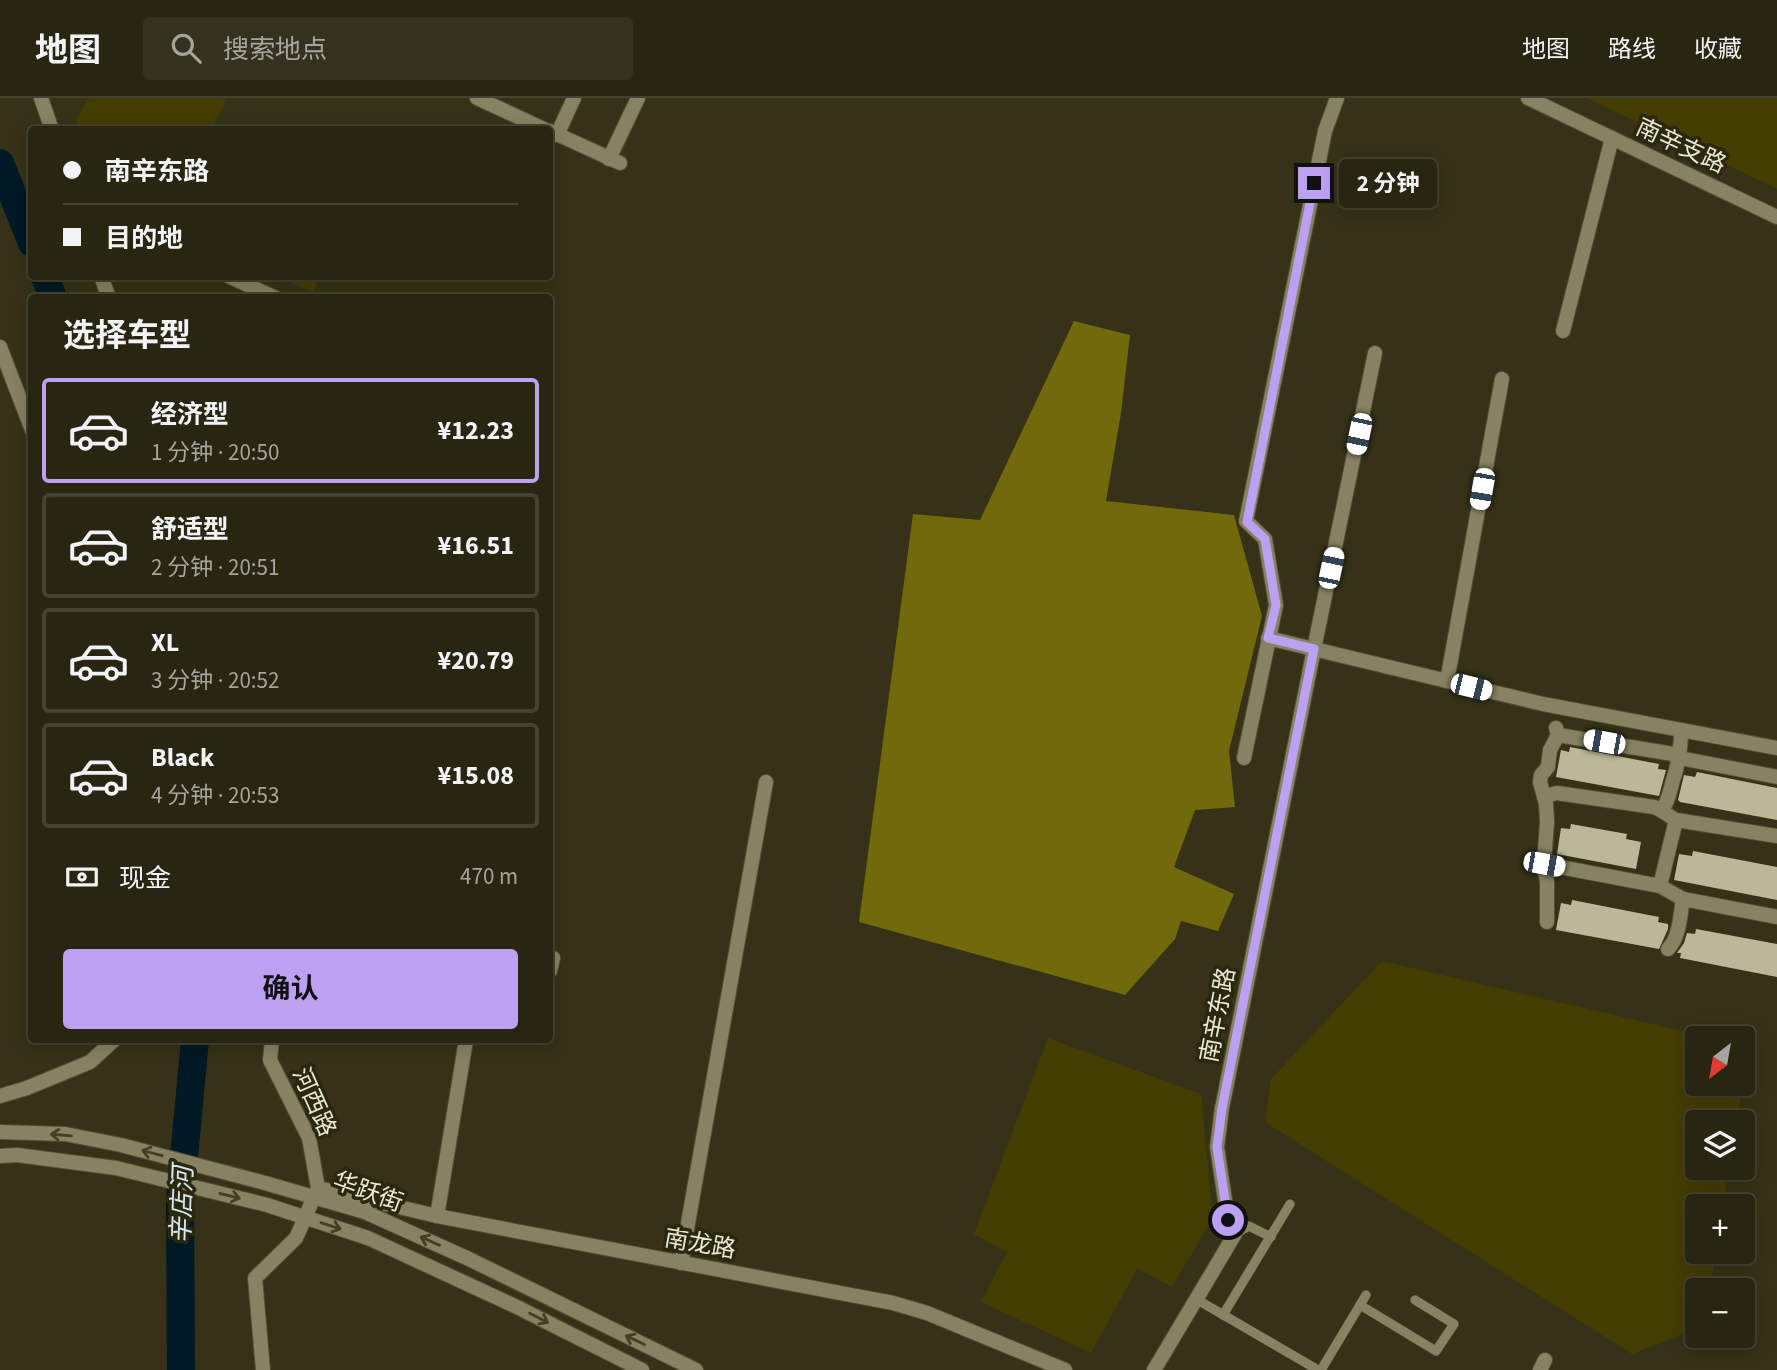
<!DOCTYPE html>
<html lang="zh">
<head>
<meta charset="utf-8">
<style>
	body { margin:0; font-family:"Source Sans 3","Noto Sans SC",sans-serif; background:#34321f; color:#f1f3f6; height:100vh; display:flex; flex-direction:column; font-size:26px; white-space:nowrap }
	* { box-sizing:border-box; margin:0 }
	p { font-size:23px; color:#a5a59f }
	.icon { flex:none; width:38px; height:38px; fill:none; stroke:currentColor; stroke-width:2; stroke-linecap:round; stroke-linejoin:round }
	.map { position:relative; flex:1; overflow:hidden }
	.drawer { position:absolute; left:28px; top:196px; width:525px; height:749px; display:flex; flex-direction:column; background:#282611; border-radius:7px; box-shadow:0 4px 18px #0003,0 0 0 2px #444331 }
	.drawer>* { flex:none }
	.guide { position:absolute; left:28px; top:28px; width:525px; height:154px; border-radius:7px; box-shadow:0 4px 18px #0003,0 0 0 2px #444331; display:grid; align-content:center; height:154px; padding:0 35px; background:#282611 }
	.needle { width:46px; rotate:211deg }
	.fabs { position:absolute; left:1685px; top:928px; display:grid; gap:14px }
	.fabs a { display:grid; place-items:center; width:70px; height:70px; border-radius:7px; background:#282611; box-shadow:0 4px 18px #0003,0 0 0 2px #444331; font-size:35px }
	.end { position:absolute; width:32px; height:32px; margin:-16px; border:9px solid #bca0f2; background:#111; box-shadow:0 0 0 4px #111 }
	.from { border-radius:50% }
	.bubble { position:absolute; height:49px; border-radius:7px; background:#282611; box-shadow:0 4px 18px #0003,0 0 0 2px #444331; font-size:23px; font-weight:700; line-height:49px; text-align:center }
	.car { position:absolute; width:21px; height:42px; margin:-21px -10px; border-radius:9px; box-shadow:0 0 5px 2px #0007; background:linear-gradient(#fff 24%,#345 0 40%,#fff 0 76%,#345 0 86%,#fff 0) }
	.guide b { display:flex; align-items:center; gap:24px; height:66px; font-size:26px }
	.guide b+b { border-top:2px solid #444331 }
	.guide i { width:18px; height:18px; background:#f1f3f6 }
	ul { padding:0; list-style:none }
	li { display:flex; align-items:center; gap:21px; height:105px; margin:0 14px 10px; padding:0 21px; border:4px solid #444331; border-radius:7px }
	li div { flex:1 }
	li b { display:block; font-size:26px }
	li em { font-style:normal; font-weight:700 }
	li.active { border-color:#bca0f2 }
	li>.icon { width:63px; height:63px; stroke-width:1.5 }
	h2 { padding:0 35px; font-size:32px; line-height:84px }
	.pay { display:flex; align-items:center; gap:18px; height:77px; padding:0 35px; font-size:26px }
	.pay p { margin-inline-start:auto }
	.action { display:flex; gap:14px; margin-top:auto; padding:14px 35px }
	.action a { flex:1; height:80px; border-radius:7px; background:#bca0f2; color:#111; font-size:28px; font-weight:700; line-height:80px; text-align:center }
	header { display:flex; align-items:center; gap:42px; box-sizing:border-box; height:98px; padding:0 35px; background:#282611; border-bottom:2px solid #444331 }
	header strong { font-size:33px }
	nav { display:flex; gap:38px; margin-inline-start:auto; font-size:24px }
	.search { width:490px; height:63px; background:#34321f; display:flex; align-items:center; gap:18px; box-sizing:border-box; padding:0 24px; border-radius:7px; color:#a5a59f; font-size:26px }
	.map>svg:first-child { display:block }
	.green { fill:#443d00 }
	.forest { fill:#72690d }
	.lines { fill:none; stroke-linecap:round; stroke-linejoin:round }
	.river { stroke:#001925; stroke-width:28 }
	.building { fill:#bbb899 }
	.service-casing { stroke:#524f36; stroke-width:10 }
	.minor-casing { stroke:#524f36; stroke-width:16 }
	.tertiary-casing { stroke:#524f36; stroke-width:16 }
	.service { stroke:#868363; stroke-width:9 }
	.minor { stroke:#868363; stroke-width:14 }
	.tertiary { stroke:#868363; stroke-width:14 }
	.oneway { stroke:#423f22 }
	.route { stroke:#bca0f2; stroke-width:9 }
	.labels { text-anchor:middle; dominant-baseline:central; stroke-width:7; stroke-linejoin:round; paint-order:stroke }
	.street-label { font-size:24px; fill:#e9e8d8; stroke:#2b280d }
	.water-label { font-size:26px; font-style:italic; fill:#d3e8f3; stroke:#2b280d }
</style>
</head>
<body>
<header>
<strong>地图</strong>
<div class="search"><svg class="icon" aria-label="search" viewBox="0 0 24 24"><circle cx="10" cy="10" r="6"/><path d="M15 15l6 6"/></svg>搜索地点</div>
<nav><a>地图</a><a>路线</a><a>收藏</a></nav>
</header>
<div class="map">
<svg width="1777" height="1272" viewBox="0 0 1777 1272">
	<rect width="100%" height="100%" fill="#353217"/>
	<g class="green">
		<polygon points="89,0 222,0 226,2 212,31 79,31 76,21"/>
		<polygon points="1587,0 1777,0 1777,91"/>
		<polygon points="279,179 320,179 313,194"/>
		<polygon points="1382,863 1713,940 1698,940 1698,985 1743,985 1737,1024 1698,1024 1698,1069 1729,1069 1723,1108 1698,1108 1698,1153 1716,1153 1710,1192 1698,1192 1697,1230 1632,1256 1265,1024 1271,981"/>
		<polygon points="1048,940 1201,996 1213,1120 1172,1189 1137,1171 1091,1255 981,1204 1007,1154 974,1136"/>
	</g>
	<polygon class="forest" points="1074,223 1130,237 1121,315 1106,403 1234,417 1262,518 1229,653 1235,709 1195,712 1174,769 1234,796 1218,833 1181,823 1175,841 1125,897 859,824 913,416 980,422"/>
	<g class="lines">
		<g class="river">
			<polyline points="0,65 32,145"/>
			<polyline points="45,178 53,200"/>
			<polyline points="181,1272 180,1101 195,942"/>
		</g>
	</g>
	<g class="building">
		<polygon points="1570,649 1659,666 1658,671 1666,672 1659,698 1556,679 1561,652 1569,654"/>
		<polygon points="1697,674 1777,690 1777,722 1680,704 1678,702 1684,677 1695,679"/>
		<polygon points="1571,726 1627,736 1626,741 1641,744 1636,771 1557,756 1561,730 1570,731"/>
		<polygon points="1693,753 1777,769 1777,802 1674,782 1679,756 1692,758"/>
		<polygon points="1572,802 1659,819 1658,824 1668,826 1668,831 1659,851 1556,832 1561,805 1571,807"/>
		<polygon points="1696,831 1777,846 1777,879 1680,860 1681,855 1677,855 1684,845 1687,835 1695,836"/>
	</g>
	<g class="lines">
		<defs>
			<g id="service">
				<polyline points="1235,1136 1249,1128 1271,1139"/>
				<polyline points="1196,1201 1318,1272"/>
				<polyline points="1360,1207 1436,1253 1454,1226 1415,1202"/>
				<polyline points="1223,1217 1290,1106"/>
				<polyline points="1321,1272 1366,1197"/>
			</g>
			<g id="minor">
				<polyline points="477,0 546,32"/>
				<polyline points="550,33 620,65"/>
				<polyline points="557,37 574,0"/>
				<polyline points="609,61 638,0"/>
				<polyline points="228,178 276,200"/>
				<polyline points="1563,233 1612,40"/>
				<polyline points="1268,540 1543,606 1777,650"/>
				<polyline points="1314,551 1375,255"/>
				<polyline points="1447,583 1502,281"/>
				<polyline points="1558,637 1673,656 1680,660 1690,662 1777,679"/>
				<polyline points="1244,660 1276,507 1265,441 1246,423 1325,33 1337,0"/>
				<path d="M1544 698 1557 695 1654 709C1663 712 1668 718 1676 722L1777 738"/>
				<path d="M1662 712C1670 701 1670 690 1674 679 1679 663 1681 649 1681 632"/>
				<polyline points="1544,766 1660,788 1683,801 1777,819"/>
				<polyline points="1660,788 1676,722"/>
				<polyline points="1547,824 1547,784 1544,766 1547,724 1546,706 1540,684 1541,677 1548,669 1550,652 1558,637 1556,630"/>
				<path d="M1668 851C1680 839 1680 817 1683 801"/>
				<polyline points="550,859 553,860 550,873"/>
				<polyline points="437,1118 466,942"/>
				<polyline points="681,1165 766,684"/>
				<polyline points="1540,1272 1545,1262"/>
			</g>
			<g id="tertiary">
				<polyline points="41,0 52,32"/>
				<polyline points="1528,0 1777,119"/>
				<polyline points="101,178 109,200"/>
				<polyline points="0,249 32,332"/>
				<polyline points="0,998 27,990 90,964 114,942"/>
				<polyline points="0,1034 65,1036 121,1047 265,1085 365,1114 469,1161 696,1272"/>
				<polyline points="0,1058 17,1057 116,1070 267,1107 368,1140 517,1209 642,1272"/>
				<polyline points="318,1090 437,1118 893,1205 927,1215 1065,1272"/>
				<polyline points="263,1272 255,1180 296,1140 318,1090 309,1040 270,962 272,942"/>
				<polyline points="1154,1272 1235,1136 1228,1122 1217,1049 1222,1010 1314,551"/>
			</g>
		</defs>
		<use href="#service" class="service-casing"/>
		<use href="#minor" class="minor-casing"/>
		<use href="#tertiary" class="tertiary-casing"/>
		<use href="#service" class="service"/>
		<use href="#minor" class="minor"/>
		<use href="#tertiary" class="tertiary"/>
	</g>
	<defs><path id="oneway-shaft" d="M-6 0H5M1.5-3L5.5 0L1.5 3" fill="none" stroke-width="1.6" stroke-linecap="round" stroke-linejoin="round" transform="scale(1.75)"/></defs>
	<g class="oneway">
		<use href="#oneway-shaft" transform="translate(61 1037) rotate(-175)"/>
		<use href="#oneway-shaft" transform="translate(152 1055) rotate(-165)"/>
		<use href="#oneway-shaft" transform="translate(230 1098) rotate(14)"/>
		<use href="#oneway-shaft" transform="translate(331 1128) rotate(18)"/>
		<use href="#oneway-shaft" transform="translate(430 1143) rotate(-156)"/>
		<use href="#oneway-shaft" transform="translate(539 1220) rotate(27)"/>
		<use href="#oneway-shaft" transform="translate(635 1242) rotate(-154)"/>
	</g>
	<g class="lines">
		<polyline class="route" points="1228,1122 1217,1049 1222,1010 1314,551 1268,540 1276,507 1265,441 1247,424 1314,85"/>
	</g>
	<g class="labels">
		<g class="street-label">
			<text transform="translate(1681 48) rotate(25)">南辛支路</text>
			<text transform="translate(1218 917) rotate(-79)">南辛东路</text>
			<text transform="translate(314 1004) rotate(66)">河西路</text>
			<text transform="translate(368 1094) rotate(20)">华跃街</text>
			<text transform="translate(700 1146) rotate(10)">南龙路</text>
		</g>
		<g class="water-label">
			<text transform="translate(182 1107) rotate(-88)">辛店河</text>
		</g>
	</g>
</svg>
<div class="fabs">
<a><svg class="needle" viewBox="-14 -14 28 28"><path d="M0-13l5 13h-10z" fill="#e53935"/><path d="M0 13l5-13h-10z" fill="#a5a59f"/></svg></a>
<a><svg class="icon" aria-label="layers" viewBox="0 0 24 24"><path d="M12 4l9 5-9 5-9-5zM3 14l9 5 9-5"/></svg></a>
<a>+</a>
<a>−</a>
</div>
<i class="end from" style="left:1228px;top:1122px"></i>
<i class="end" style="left:1314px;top:85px"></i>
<div class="bubble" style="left:1339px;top:61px;width:98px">2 分钟</div>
<i class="car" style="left:1359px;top:336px;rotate:192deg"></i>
<i class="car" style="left:1482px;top:391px;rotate:190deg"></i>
<i class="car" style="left:1331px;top:470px;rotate:12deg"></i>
<i class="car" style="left:1471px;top:589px;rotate:104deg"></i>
<i class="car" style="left:1604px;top:644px;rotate:280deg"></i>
<i class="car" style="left:1544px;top:766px;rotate:100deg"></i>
<div class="guide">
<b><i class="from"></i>南辛东路</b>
<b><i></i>目的地</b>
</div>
<section class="drawer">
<h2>选择车型</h2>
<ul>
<li class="active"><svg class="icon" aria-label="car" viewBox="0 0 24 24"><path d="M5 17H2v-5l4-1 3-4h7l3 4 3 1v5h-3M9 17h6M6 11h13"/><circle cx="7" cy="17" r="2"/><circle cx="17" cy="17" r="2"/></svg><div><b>经济型</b><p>1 分钟 · 20:50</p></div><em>¥12.23</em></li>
<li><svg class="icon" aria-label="car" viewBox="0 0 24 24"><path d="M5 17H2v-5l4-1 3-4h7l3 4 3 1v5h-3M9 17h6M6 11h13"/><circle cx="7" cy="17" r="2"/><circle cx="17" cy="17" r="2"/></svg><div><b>舒适型</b><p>2 分钟 · 20:51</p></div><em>¥16.51</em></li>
<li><svg class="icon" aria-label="car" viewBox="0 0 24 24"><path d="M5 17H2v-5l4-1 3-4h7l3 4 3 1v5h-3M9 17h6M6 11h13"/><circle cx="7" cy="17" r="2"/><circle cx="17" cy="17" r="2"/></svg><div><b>XL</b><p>3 分钟 · 20:52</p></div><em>¥20.79</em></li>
<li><svg class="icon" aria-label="car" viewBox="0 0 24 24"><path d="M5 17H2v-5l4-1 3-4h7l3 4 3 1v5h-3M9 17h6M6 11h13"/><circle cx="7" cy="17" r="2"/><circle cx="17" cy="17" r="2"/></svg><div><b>Black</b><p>4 分钟 · 20:53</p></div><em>¥15.08</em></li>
</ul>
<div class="pay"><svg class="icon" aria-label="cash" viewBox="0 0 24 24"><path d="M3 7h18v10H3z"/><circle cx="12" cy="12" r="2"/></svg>现金<p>470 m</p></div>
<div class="action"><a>确认</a></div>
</section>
</div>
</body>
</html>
